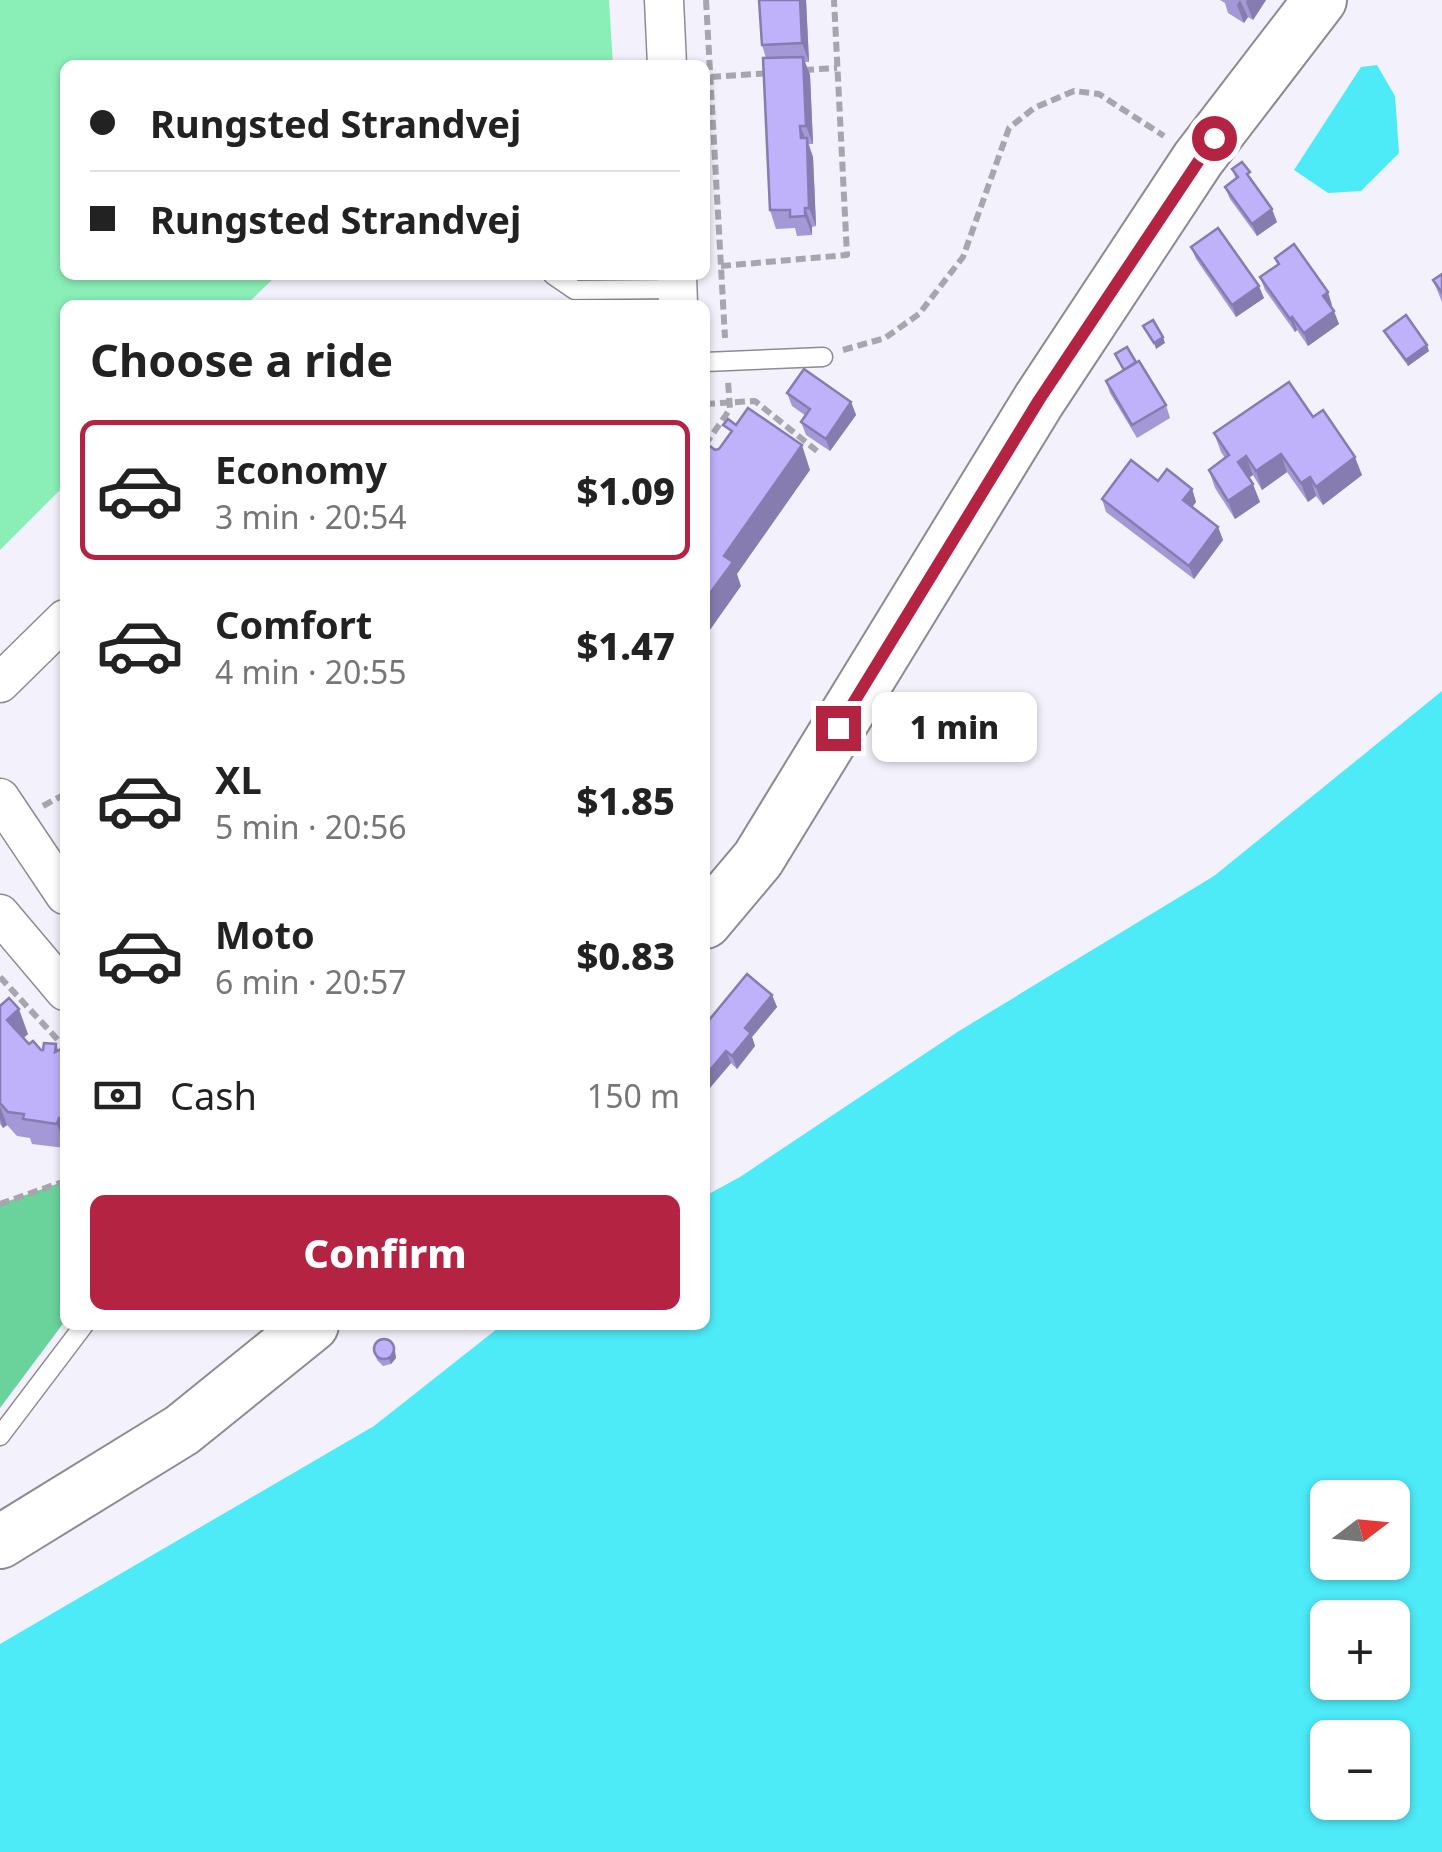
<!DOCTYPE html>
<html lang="en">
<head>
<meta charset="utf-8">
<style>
	body { margin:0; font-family:"Noto Sans",sans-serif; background:#f2f2f2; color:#222; height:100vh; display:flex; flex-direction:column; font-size:38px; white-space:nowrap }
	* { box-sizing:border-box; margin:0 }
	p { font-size:32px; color:#767676 }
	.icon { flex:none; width:55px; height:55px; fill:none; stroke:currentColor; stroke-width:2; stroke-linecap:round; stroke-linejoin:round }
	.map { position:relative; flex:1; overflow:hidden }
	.side { position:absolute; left:60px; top:300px; width:650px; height:1030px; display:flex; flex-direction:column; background:#fff; border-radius:15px; box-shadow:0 2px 8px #0004 }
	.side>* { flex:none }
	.guide { position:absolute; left:60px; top:60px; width:650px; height:220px; border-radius:15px; box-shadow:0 2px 8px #0004; display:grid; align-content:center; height:220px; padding:0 30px; background:#fff }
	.needle { width:65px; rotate:74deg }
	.controls { position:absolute; left:1310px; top:1480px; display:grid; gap:20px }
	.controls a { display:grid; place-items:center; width:100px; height:100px; border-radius:15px; background:#fff; box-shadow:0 2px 8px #0004; font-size:50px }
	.end { position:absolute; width:45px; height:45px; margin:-22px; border:12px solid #b52343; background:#fff; box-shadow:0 0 0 5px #fff }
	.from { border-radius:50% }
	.bubble { position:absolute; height:70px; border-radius:15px; background:#fff; box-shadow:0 2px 8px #0004; font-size:32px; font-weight:800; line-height:70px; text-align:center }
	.guide b { display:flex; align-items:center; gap:35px; height:95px; font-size:38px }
	.guide b+b { border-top:2px solid #e0e0e0 }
	.guide i { width:25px; height:25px; background:#222 }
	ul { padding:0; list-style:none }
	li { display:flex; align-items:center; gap:30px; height:140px; margin:0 20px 15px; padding:0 10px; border:5px solid transparent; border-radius:15px }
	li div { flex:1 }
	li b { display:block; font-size:38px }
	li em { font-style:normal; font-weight:800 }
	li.selected { border-color:#b52343 }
	li>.icon { width:90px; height:90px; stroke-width:1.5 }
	h2 { padding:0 30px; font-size:45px; line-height:120px }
	.pay { display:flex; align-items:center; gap:25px; height:110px; padding:0 30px; font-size:38px }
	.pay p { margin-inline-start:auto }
	.primary-button { display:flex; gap:20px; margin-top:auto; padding:20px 30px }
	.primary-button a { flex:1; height:115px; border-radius:15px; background:#b52343; color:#fff; font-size:40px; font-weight:800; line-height:115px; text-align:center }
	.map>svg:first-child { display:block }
	.green { fill:#8aefb7 }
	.forest { fill:#6ad39b }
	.water { fill:#4deaf7; fill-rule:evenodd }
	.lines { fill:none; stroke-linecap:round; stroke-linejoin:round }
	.service-casing { stroke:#8c8b94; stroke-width:21 }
	.minor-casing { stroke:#8c8b94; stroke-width:41 }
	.secondary-casing { stroke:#8c8b94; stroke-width:56 }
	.path { stroke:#a7a5ad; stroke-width:6; stroke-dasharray:10 5; stroke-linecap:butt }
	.service { stroke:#fff; stroke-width:18 }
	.minor { stroke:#fff; stroke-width:38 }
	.secondary { stroke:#fff; stroke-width:52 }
	.wall { fill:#a498d7 }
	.shaded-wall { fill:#867caf }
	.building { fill:#bfb1fa; stroke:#867caf; stroke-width:2.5 }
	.route { stroke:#b52343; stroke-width:12 }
</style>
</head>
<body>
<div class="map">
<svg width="1442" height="1852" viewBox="0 0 1442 1852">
	<rect width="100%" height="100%" fill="#f3f1fb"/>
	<polygon class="green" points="0,0 609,0 613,65 65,65 65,275 277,275 246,305 65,305 65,485 0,550"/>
	<polygon class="forest" points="65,1181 65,1321 0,1408 0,1204"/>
	<g class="water">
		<polygon points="1377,65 1395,96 1399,153 1361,191 1328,193 1294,170 1361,67"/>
		<path d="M1442 691V1852H0V1644L374 1426 502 1325H705V1196L740 1177 959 1031 1214 876ZM1328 1498H1392V1562H1328ZM1328 1618H1392V1682H1328ZM1328 1738H1392V1802H1328Z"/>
	</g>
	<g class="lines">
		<defs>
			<g id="service">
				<polyline points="553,275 575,290 678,289"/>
				<polyline points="705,362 823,357"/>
				<polyline points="0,1436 84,1325"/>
			</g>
			<g id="minor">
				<polyline points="664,0 667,65"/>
				<polyline points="677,275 678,305"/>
				<polyline points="0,683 65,619"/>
				<polyline points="0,798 65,895"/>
				<polyline points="0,914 65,991"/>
			</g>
			<g id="secondary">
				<polyline points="705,922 758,859 1039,400 1198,159 1320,0"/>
				<polyline points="0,1542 182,1430 312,1325"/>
			</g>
		</defs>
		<use href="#service" class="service-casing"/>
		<use href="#minor" class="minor-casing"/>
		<use href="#secondary" class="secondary-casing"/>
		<g class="path">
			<polyline points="706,0 725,338"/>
			<polyline points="804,70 837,68"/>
			<polyline points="711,77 771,73"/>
			<polyline points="721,266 847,255 834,0"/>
			<polyline points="843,350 885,338 919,314 963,257 1009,128 1034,108 1074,91 1099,94 1164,136"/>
			<polyline points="705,404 755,401 817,451"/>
			<polyline points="705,445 730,409 728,381"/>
			<polyline points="43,806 65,794"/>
			<polyline points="0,977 58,1040 65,1035"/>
			<polyline points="0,1204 65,1181"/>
		</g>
		<use href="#service" class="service"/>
		<use href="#minor" class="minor"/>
		<use href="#secondary" class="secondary"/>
	</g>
	<g class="wall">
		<polygon points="806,0 809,62 805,62 810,75 813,144 809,144 813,157 816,226 812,227 812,235 797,236 795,228 776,229 770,210 766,58 762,45"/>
		<polygon points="1220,0 1266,0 1253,20 1248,17 1244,23 1228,13 1225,3"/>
		<polygon points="1232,169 1254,184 1277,222 1257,236 1230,199 1225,187 1236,179"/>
		<polygon points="1191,247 1264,298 1236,317 1196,259"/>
		<polygon points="1275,258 1332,305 1330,306 1339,324 1308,346 1297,330 1295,332 1265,290 1260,277 1278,266"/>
		<polygon points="1442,274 1442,302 1433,280"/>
		<polygon points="1384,331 1429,351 1408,366 1387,337"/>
		<polygon points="1115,354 1166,405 1170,418 1137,438 1110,393 1106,381 1123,370"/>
		<polygon points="787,393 851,402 856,415 830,451 806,435 801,422 806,416 792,406"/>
		<polygon points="1313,417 1362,475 1323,505 1316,496 1308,502 1287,472 1262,490 1253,475 1249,478 1260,502 1235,519 1215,488 1209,470 1225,458 1221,452 1214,433"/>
		<polygon points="1158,481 1192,489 1196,502 1192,507 1218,527 1223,540 1194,579 1106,512 1102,499"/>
		<polygon points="772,995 777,1007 752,1037 755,1046 737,1069 731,1063 709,1089 705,1086 705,1025"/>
		<polygon points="0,1006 28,1034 23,1038 29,1044 43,1050 56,1044 59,1051 65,1047 65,1148 32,1144 30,1138 17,1136 7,1125 3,1128 0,1124"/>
		<polygon points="395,1350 396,1358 391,1364 383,1366 377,1360 375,1354"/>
	</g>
	<g class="shaded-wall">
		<polygon points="800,0 806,0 809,62 802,43"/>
		<polygon points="1240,0 1248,17 1244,23 1237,5"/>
		<polygon points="1247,0 1266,0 1253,20 1246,2"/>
		<polygon points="803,57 810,75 813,144 806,126"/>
		<polygon points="800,126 813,157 816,226 809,208"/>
		<polygon points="805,208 812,227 812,235 805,216"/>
		<polygon points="1272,209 1277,222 1257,236 1252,224"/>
		<polygon points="1259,286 1264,298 1236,317 1232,305"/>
		<polygon points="1328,292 1332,305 1327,308 1323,296"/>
		<polygon points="1334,311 1339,324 1308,346 1304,333"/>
		<polygon points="1292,317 1297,330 1295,332 1290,319"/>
		<polygon points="1163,337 1165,343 1156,349 1154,343"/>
		<polygon points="1427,345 1429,351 1408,366 1406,360"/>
		<polygon points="851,402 856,415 830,451 826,439"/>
		<polygon points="802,445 810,470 737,574 741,586 705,637 705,600 724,556"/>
		<polygon points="1281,454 1287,472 1262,490 1256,471"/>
		<polygon points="1246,456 1253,475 1245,480 1238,462"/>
		<polygon points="1355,457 1362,475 1323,505 1316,487"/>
		<polygon points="1310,477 1316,496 1308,502 1301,483"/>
		<polygon points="1253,484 1260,502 1235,519 1228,501"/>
		<polygon points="1192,489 1196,502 1188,513 1183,500"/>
		<polygon points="1218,527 1223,540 1194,579 1189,566"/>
		<polygon points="772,995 777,1007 752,1037 755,1046 737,1069 732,1056 745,1028"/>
		<polygon points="19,1009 28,1034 16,1044 7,1020"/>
		<polygon points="726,1051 731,1063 709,1089 705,1076"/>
		<polygon points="0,1106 7,1125 3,1128 0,1119"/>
		<polygon points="59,1118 65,1136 65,1146 57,1124"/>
		<polygon points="393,1344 396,1358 391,1364 389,1358"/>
	</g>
	<g class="building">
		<polygon points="759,0 800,0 802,43 762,45"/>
		<polygon points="803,57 806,126 800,126 801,138 807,138 809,208 805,208 805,216 790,217 790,210 770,210 763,58"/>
		<polygon points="1242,162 1250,172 1247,174 1272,209 1252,224 1225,187 1238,177 1232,169"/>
		<polygon points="1218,228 1259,286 1232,305 1191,247"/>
		<polygon points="1294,244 1328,292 1323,296 1334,311 1304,333 1292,317 1290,319 1260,277 1279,264 1275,258"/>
		<polygon points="1442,274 1442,293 1433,280"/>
		<polygon points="1406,315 1427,345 1406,360 1384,331"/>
		<polygon points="1153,320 1163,337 1154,343 1143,326"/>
		<polygon points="1127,347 1136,362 1124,370 1115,354"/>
		<polygon points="1139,361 1166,405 1132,425 1106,381"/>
		<polygon points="804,369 851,402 826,439 801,422 810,409 787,393"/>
		<polygon points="1289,382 1313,417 1323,410 1355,457 1316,487 1310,477 1301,483 1281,454 1256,471 1246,456 1238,462 1253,484 1228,501 1209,470 1229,455 1214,433"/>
		<polygon points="748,408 802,445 724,556 733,562 705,600 705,442 715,450 719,449 732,431 723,425 728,419 736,425"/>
		<polygon points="1131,460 1158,481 1167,469 1192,489 1183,500 1218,527 1189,566 1102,499"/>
		<polygon points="747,974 772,995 745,1028 751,1033 732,1056 726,1051 705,1076 705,1025"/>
		<polygon points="9,998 19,1009 7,1020 29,1044 33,1041 41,1050 43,1050 44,1043 56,1044 55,1052 65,1047 65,1119 59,1118 57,1124 23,1119 24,1114 8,1112 0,1103 0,1006"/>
		<circle cx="384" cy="1349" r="10"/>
	</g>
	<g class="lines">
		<polyline class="route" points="838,728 1039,400 1214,138"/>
	</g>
</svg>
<div class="controls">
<a><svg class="needle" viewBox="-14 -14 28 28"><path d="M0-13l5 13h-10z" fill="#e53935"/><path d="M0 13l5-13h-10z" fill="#767676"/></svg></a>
<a>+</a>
<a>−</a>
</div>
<i class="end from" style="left:1214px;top:138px"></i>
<i class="end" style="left:838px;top:728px"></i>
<div class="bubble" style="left:872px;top:692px;width:165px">1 min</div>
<div class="guide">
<b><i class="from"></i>Rungsted Strandvej</b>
<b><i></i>Rungsted Strandvej</b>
</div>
<section class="side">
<h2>Choose a ride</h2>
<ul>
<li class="selected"><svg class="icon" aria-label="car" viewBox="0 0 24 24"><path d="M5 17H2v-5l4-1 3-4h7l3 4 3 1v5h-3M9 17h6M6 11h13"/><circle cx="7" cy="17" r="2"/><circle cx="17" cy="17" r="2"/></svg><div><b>Economy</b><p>3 min · 20:54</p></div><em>$1.09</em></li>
<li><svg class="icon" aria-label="car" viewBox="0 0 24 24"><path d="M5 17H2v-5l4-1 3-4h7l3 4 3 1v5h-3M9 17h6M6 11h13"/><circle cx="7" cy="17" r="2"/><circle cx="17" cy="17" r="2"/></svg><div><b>Comfort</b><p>4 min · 20:55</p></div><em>$1.47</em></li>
<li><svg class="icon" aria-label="car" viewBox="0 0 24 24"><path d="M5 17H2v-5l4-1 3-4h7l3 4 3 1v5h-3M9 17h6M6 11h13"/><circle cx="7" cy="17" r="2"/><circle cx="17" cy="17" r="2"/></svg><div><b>XL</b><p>5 min · 20:56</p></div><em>$1.85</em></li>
<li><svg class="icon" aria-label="car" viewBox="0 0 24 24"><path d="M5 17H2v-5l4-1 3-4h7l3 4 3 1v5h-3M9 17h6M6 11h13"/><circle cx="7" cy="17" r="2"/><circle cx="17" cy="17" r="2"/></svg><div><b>Moto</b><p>6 min · 20:57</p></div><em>$0.83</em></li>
</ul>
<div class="pay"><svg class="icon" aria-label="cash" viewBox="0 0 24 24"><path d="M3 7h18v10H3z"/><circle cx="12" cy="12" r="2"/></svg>Cash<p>150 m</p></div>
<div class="primary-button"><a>Confirm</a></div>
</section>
</div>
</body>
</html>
